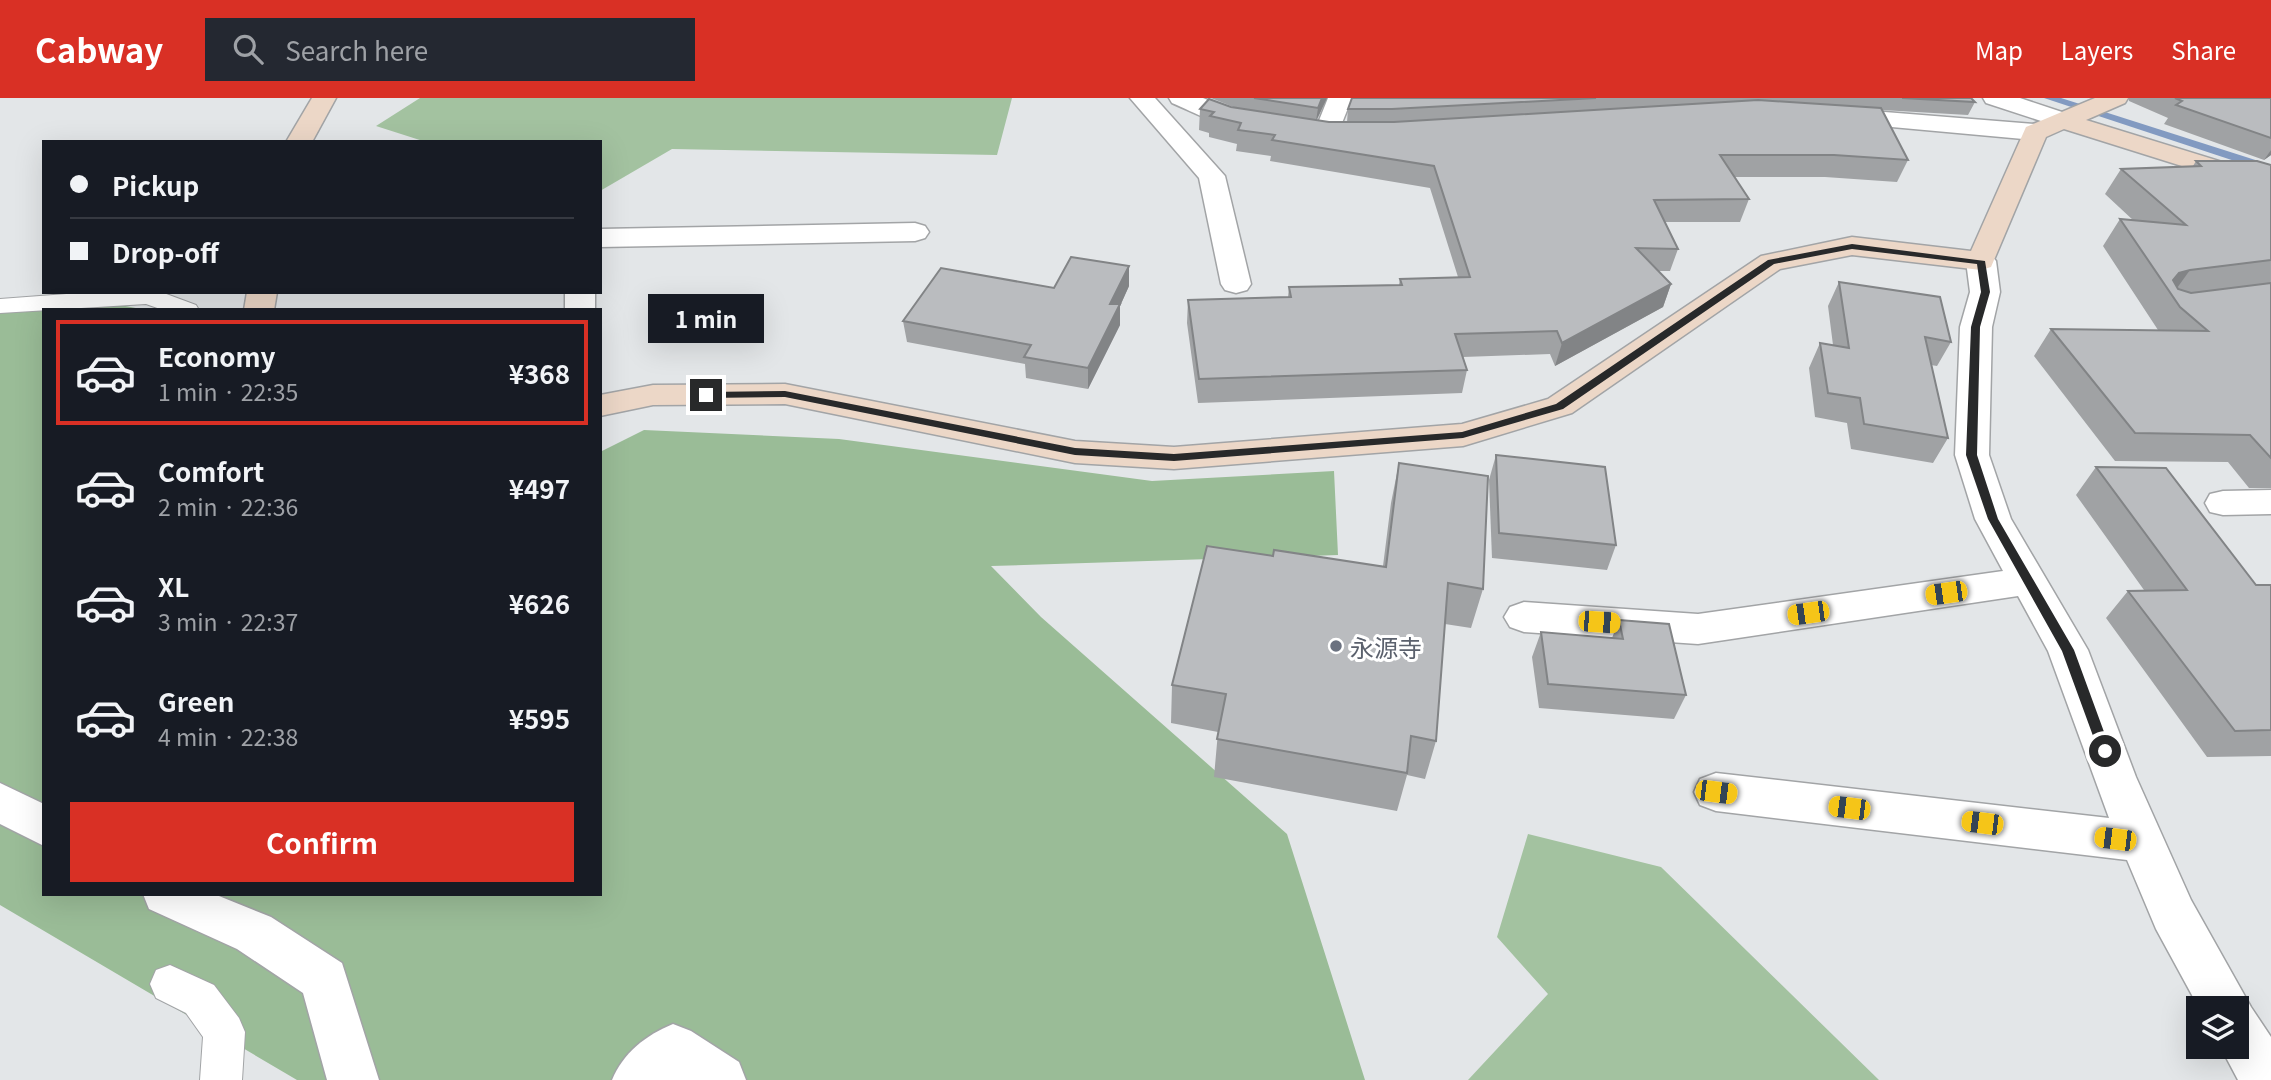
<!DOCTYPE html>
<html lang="en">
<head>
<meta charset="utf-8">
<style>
	body { margin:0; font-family:Georgia,"Noto Sans JP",serif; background:#242831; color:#f1f3f6; height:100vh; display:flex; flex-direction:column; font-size:26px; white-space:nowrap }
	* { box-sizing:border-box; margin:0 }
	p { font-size:23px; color:#9ea1a6 }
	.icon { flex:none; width:38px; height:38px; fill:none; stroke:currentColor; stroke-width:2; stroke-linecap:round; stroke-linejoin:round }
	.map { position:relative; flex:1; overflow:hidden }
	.drawer { position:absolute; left:42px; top:210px; width:560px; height:588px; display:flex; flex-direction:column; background:#171b24; border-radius:0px; box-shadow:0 7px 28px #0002 }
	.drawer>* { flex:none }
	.banner { position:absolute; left:42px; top:42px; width:560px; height:154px; border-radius:0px; box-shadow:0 7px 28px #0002; display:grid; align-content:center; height:154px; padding:0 28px; background:#171b24 }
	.fabs { position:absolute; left:2186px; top:898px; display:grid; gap:14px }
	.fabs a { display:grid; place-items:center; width:63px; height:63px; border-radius:0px; background:#171b24; box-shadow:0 7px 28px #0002; font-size:35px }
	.end { position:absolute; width:32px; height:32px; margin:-16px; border:9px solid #28292a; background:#fff; box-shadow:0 0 0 4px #fff }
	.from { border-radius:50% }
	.bubble { position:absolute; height:49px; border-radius:0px; background:#171b24; box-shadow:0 7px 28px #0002; font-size:23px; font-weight:700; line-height:49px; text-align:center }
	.car { position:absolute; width:21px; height:42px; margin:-21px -10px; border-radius:9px; box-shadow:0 0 5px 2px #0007; background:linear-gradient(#f5c518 24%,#345 0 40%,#f5c518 0 76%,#345 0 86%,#f5c518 0) }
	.banner b { display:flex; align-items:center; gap:24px; height:66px; font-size:26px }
	.banner b+b { border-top:2px solid #363941 }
	.banner i { width:18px; height:18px; background:#f1f3f6 }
	ul { padding:12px 0 0; list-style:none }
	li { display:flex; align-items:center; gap:21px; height:105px; margin:0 14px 10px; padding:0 14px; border:4px solid transparent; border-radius:0px }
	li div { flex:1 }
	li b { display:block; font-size:26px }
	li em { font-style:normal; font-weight:700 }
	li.on { border-color:#d93025 }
	li>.icon { width:63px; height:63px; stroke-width:1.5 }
	.cta { display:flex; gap:14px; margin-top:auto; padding:14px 28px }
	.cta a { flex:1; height:80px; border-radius:0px; background:#d93025; color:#fff; font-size:28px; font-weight:700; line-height:80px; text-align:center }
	header { display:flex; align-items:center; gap:42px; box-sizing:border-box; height:98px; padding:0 35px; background:#d93025; color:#fff }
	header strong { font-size:33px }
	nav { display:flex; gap:38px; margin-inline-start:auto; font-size:24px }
	.search { width:490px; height:63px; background:#242831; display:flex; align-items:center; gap:18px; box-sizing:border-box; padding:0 24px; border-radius:0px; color:#9ea1a6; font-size:26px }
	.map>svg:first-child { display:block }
	.green { fill:#a3c2a0 }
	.forest { fill:#9abc97 }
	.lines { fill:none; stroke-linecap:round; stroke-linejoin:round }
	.stream { fill:#829ac1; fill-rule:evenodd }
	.lane-casing { stroke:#a2a4a6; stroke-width:2 }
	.street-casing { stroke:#a2a4a6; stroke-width:3 }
	.secondary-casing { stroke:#a2a4a6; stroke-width:3 }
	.lane { fill:#fff; fill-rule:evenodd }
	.street { fill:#fff; fill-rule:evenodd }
	.secondary { fill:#ecd7c7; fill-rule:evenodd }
	.wall { fill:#a0a2a4 }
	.shaded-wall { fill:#828486 }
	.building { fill:#babcbf; stroke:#828486; stroke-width:2 }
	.route { fill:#28292a }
	.worship-dot { fill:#6b7280; stroke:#fff; stroke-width:2.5 }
	.labels { text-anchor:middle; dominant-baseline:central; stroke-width:6; stroke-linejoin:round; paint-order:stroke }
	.worship-label { font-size:24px; fill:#5b616d; stroke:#fff; text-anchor:start }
</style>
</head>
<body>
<header>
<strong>Cabway</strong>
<div class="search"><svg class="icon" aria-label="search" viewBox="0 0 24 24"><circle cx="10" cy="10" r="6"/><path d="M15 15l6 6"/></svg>Search here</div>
<nav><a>Map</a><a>Layers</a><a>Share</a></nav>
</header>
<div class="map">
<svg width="2271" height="982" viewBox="0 0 2271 982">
	<rect width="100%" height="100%" fill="#e3e6e8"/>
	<g class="green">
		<polygon points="420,0 1012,0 997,57 672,51 600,93 600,44 426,44 376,28"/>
		<polygon points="1528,736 1661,769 1879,982 1468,982 1548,896 1497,839"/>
	</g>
	<polygon class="forest" points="0,201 89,201 146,212 44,212 44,796 600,796 600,354 644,332 839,341 1152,383 1334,373 1338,457 991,468 1041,519 1287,736 1365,982 297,982 0,807"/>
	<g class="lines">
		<polygon class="stream" points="2044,0 2061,0 2271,67 2271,75"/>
		<defs>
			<g id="lane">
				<polygon points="93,194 161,194 196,207 199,212 163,212 146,206 0,215 0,201"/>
				<polygon points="170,867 214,887 239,920 245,934 242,982 200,982 203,939 186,915 156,900 150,886 156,872"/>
			</g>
			<g id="street">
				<polygon points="1130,0 1155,0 1225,78 1251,186 1247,192 1236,195 1225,192 1221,186 1199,80"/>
				<path d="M1169 0H1203L1236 14 1260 19 1264 24 1260 29C1232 36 1198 16 1172 5Z"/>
				<polygon points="1328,0 1352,0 1336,40 1327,43 1318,40 1314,35"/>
				<polygon points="1983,0 2020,0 2065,15 2069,20 2065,25 2056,28 1986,5"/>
				<polygon points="1835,10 2035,26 2044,29 2048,34 2044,39 2035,42 1826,23 1822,18 1826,13"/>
				<polygon points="915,125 925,128 929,134 925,140 915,143 600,149 600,131"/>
				<polygon points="1981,154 1991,157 1996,163 2000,194 1992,229 1989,357 2011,421 2088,552 2136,679 2191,802 2251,909 2271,939 2271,982 2238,982 2220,948 2236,948 2236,910 2199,910 2156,831 2127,762 1716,713 1700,707 1694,694 1700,681 1716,675 2109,720 2048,553 2018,498 1698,546 1524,534 1510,529 1504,519 1510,509 1524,504 1698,516 2003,473 1975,421 1955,357 1960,229 1970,194 1966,163 1971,157"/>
				<rect x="565" y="194" width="30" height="18"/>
				<polygon points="2271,392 2271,416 2223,417 2210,414 2205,405 2210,396 2223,393"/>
				<polygon points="0,685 44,706 44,748 0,726"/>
				<polygon points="143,796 214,796 271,819 342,865 379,982 327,982 303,895 237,851 149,811"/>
				<path d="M673 926 691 933 739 964 746 982H612C623 955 646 937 673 926Z"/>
			</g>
			<g id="secondary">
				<polygon points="312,0 336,0 312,44 286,44"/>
				<polygon points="2095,0 2128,0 2125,5 2086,22 2271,79 2271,96 2064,31 2046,39 1991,169 1981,172 1852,157 1780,171 1572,315 1463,348 1174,371 1075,365 785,306 653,307 600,318 600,297 653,287 785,286 1075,343 1174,349 1462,326 1548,301 1761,158 1852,139 1971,153 2026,29"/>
				<polygon points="247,194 277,194 274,212 244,212"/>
			</g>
		</defs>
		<use href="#lane" class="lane-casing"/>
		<use href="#street" class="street-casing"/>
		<use href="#secondary" class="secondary-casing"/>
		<use href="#lane" class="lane"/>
		<use href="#street" class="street"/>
		<use href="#secondary" class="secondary"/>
	</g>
	<g class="wall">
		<polygon points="1211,0 1327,0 1317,22 1329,24 1347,24 1348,11 1352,0 1971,0 1975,4 1968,17 1882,12 1908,62 1897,84 1825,79 1734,79 1749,101 1740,124 1665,124 1678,151 1670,173 1658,173 1671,186 1663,209 1555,268 1550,256 1463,259 1467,272 1462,295 1198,305 1187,225 1188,202 1288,199 1289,189 1399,187 1400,181 1458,179 1430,90 1270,63 1271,58 1236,53 1237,46 1209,39 1209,35 1199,32 1200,11 1236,10"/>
		<polygon points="2129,0 2271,0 2271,57 2264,62 2164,26 2168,20 2129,3"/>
		<polygon points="2196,63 2271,67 2271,390 2249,390 2228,364 2115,363 2034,258 2051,231 2158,232 2103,148 2120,121 2134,123 2105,96 2121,71 2193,68"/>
		<polygon points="1129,168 1129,188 1120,208 1120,227 1088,291 1026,280 1025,266 907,244 903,223 1054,190"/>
		<polygon points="1839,184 1951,244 1937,268 1931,267 1948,340 1933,365 1851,351 1847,325 1815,319 1809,270 1820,245 1833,247 1828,208"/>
		<polygon points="1496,357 1616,447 1607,472 1492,460 1489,382"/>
		<polygon points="1399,365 1483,491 1471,530 1445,526 1436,643 1425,681 1407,677 1397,713 1214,679 1218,634 1171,625 1172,587 1273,458 1383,468 1391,405"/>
		<polygon points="2096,369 2256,487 2271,487 2271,658 2207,659 2106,520 2128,493 2144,492 2076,397"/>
		<polygon points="1619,522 1686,597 1674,621 1539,610 1532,559 1541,534 1612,540"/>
	</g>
	<g class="shaded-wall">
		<polygon points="1322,0 1327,0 1316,23 1318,10"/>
		<polygon points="2271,52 2271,57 2264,62"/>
		<polygon points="1129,168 1129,188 1120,208 1120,227 1088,291 1088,270 1110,206"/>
		<polygon points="2190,172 2172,197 2167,191 2179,175"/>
		<polygon points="1671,186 1663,209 1555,268 1562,245"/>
	</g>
	<g class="building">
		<polygon points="1254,0 1322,0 1318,10"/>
		<polygon points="1352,0 1596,0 1392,11 1348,11"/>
		<polygon points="1902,0 1971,0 1975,4"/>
		<polygon points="2175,0 2271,0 2271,40 2176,7 2182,3"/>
		<polygon points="1209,1 1231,9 1329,24 1394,24 1758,2 1881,10 1908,62 1834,57 1720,57 1749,101 1654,102 1678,151 1636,150 1671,186 1562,245 1557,233 1455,236 1467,272 1199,281 1188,202 1291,199 1289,189 1402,187 1400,181 1470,179 1434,68 1272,42 1275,37 1238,32 1241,25 1210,18 1214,14 1200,11"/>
		<polygon points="2196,63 2257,63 2271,67 2271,162 2190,172 2179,175 2173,182 2178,191 2191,195 2271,185 2271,360 2250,337 2135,335 2051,231 2208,233 2180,209 2120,121 2186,127 2121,71 2201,68"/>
		<polygon points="1071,159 1129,168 1110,206 1120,206 1088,270 1024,259 1031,247 903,223 941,170 1054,190"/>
		<polygon points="1839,184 1940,199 1951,244 1925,239 1948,340 1864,326 1860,300 1828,295 1820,245 1849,250"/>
		<polygon points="1496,357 1605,369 1616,447 1499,435"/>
		<polygon points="1399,365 1488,378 1483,491 1448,485 1436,643 1411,638 1407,675 1217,641 1226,596 1172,587 1207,448 1273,458 1274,452 1386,469"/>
		<polygon points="2096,369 2166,370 2256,487 2271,487 2271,632 2235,633 2128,493 2187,492"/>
		<polygon points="1619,522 1669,526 1686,597 1548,586 1541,534 1623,541"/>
	</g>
	<polygon class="route" points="1852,146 1985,163 1990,194 1980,229 1977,357 1998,421 2074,552 2111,653 2109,657 2100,657 2062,553 1988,421 1966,357 1971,229 1981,194 1977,166 1852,151 1774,166 1563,311 1463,340 1174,363 1075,357 785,299 706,300 701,297 706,294 785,293 1075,350 1174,356 1462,334 1556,306 1768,162"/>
	<circle class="worship-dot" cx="1336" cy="548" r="7"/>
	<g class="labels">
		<g class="worship-label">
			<text x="1350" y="548">永源寺</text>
		</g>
	</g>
</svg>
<div class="fabs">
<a><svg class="icon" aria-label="layers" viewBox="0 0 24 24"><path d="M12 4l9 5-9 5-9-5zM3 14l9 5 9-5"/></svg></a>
</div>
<i class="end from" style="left:2105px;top:653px"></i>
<i class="end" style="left:706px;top:297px"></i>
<div class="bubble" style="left:648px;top:196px;width:116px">1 min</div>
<i class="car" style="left:1946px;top:495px;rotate:262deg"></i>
<i class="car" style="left:1808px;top:515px;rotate:262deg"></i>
<i class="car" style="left:1599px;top:524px;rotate:94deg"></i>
<i class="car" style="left:1716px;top:694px;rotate:97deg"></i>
<i class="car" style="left:1849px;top:710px;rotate:277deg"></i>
<i class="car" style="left:1982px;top:725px;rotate:277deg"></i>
<i class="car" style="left:2115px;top:741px;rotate:277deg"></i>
<div class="banner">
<b><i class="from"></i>Pickup</b>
<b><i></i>Drop-off</b>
</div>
<section class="drawer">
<ul>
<li class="on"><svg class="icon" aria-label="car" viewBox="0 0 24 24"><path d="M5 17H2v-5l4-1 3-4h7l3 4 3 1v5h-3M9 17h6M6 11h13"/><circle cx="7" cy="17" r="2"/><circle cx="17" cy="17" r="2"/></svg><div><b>Economy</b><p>1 min · 22:35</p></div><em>¥368</em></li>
<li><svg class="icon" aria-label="car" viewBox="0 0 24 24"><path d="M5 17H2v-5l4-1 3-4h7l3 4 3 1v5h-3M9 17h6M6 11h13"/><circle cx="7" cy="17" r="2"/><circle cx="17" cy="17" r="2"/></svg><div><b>Comfort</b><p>2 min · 22:36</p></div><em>¥497</em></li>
<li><svg class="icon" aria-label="car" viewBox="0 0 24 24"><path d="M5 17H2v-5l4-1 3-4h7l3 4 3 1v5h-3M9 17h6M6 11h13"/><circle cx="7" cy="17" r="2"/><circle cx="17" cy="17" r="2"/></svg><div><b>XL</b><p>3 min · 22:37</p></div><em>¥626</em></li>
<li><svg class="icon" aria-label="car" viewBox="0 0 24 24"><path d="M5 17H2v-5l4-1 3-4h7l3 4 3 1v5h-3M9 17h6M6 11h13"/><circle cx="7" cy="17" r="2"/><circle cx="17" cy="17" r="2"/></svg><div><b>Green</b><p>4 min · 22:38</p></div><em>¥595</em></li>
</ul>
<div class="cta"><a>Confirm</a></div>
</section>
</div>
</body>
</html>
